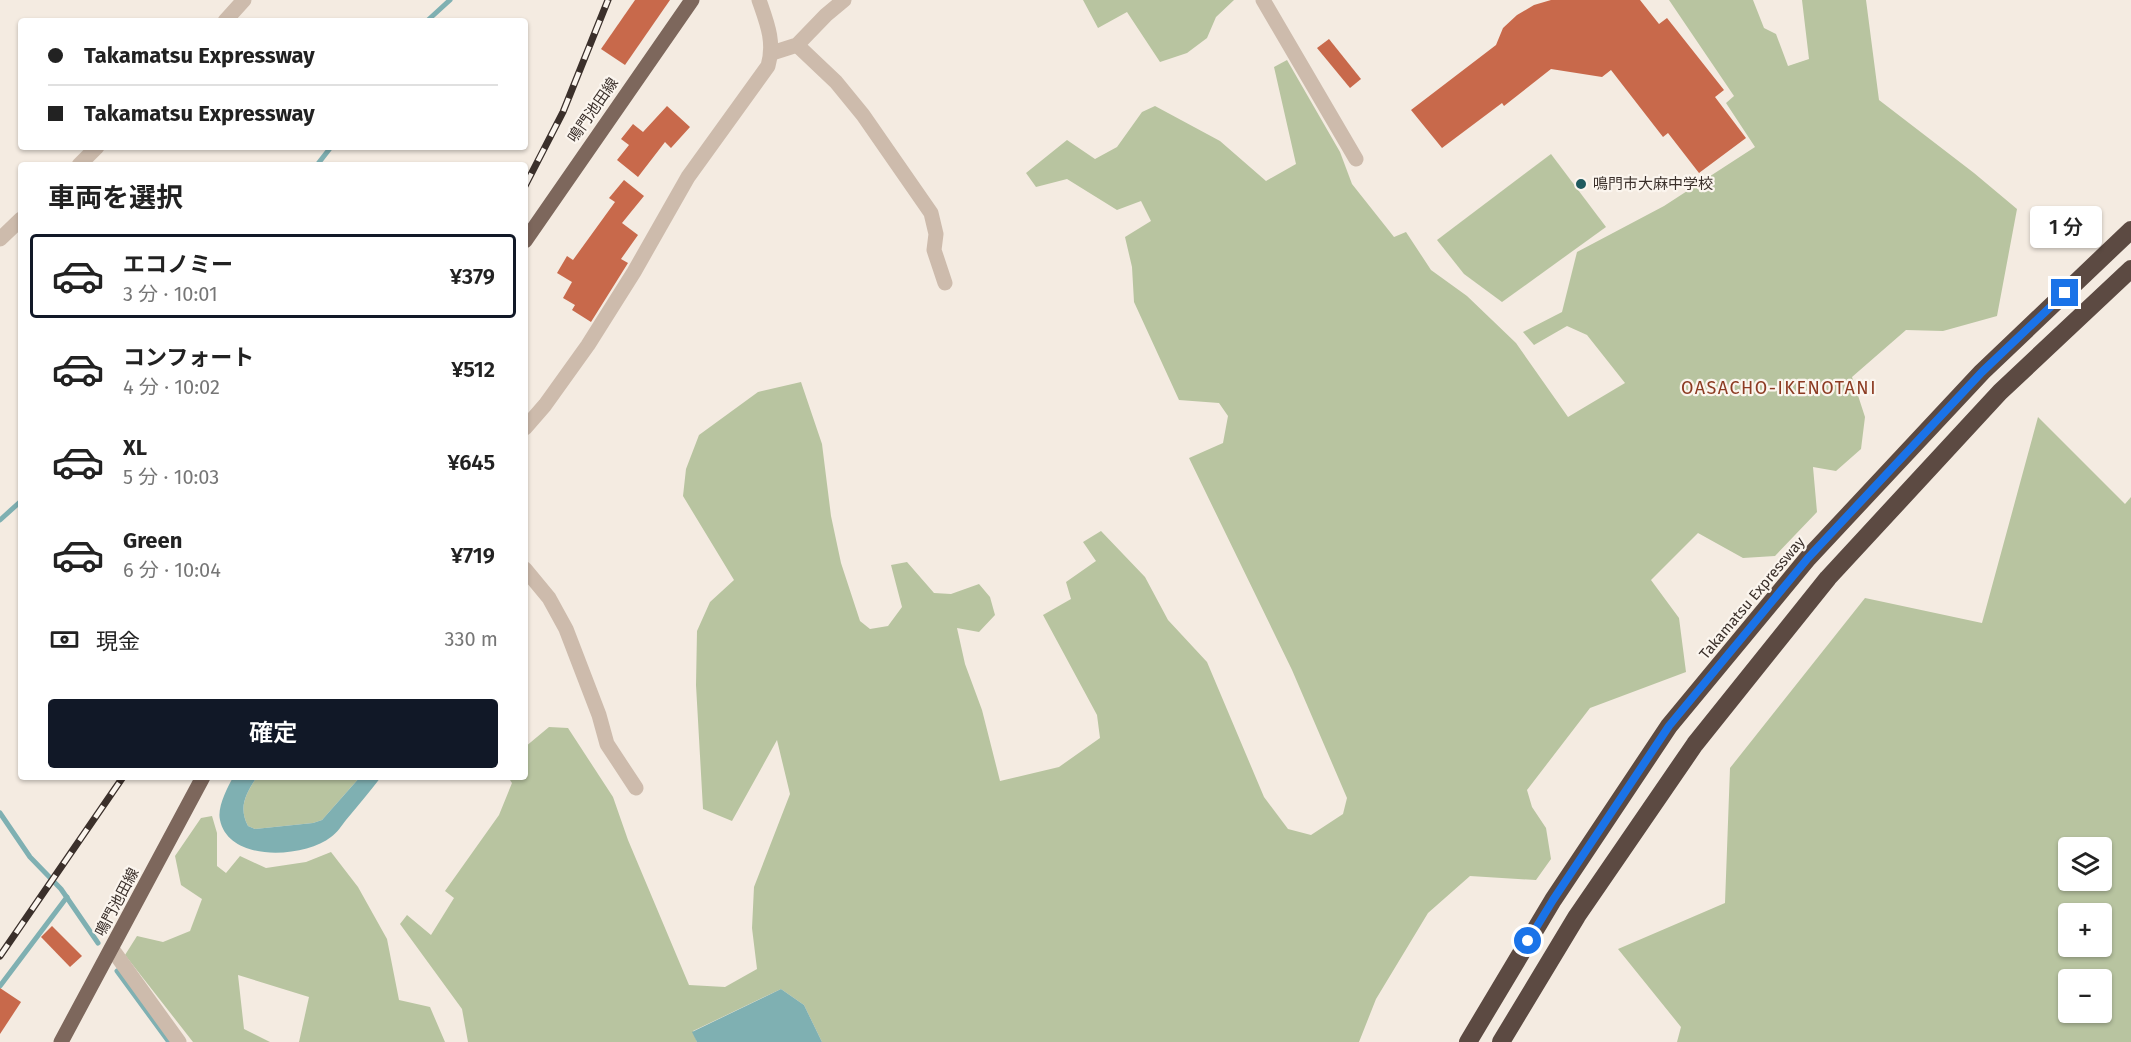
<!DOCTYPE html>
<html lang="ja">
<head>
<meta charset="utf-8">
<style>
	body { margin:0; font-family:"Fira Sans","Noto Sans JP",sans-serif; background:#f6f6f6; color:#222; height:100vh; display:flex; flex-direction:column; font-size:22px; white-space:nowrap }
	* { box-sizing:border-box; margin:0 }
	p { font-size:20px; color:#767676 }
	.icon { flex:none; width:33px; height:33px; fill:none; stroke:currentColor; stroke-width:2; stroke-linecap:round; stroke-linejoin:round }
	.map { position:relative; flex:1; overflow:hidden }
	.drawer { position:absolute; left:18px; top:162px; width:510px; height:618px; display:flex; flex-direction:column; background:#fff; border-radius:6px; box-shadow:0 2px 4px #0004 }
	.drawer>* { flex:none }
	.top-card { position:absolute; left:18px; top:18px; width:510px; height:132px; border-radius:6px; box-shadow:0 2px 4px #0004; display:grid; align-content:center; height:132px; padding:0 30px; background:#fff }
	.tools { position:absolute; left:2058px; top:837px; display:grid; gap:12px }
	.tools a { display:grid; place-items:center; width:54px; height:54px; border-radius:6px; background:#fff; box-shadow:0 2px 4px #0004; font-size:30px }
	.end { position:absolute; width:27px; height:27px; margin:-14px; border:8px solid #1a73e8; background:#fff; box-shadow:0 0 0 3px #fff }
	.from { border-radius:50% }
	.bubble { position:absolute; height:42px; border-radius:6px; background:#fff; box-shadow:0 2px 4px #0004; font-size:20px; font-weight:600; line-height:42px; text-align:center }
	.top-card b { display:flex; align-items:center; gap:21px; height:57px; font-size:22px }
	.top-card b+b { border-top:2px solid #e0e0e0 }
	.top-card i { width:15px; height:15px; background:#222 }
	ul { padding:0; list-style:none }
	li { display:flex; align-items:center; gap:18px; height:84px; margin:0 12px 9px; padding:0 18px; border:3px solid transparent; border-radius:6px }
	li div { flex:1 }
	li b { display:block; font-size:22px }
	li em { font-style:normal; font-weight:600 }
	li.on { border-color:#111827 }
	li>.icon { width:54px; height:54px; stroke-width:1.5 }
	h2 { padding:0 30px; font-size:27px; line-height:72px }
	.pay { display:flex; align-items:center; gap:15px; height:66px; padding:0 30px; font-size:22px }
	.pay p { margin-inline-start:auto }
	.cta { display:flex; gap:12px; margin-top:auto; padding:12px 30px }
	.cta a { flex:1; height:69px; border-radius:6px; background:#111827; color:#fff; font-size:24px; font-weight:600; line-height:69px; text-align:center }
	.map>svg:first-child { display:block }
	.green { fill:#b8c4a0; fill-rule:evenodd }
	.water { fill:#7fb0b2 }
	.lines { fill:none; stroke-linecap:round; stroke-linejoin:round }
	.stream { stroke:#7fb0b2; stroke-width:5 }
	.building { fill:#c8694b }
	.street { stroke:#cdbbac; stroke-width:15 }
	.primary { stroke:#7d675c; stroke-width:15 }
	.highway { stroke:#5c4a42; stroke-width:18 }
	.rail-casing { stroke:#3b302b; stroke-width:7 }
	.rail { stroke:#fbf5ee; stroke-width:4.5; stroke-dasharray:14; stroke-linecap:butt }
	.route { stroke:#1a73e8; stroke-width:8 }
	.poi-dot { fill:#1f5a5e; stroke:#fbf5ee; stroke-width:2 }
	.labels { text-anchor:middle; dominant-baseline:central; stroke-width:4.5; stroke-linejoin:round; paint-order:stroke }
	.street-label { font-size:15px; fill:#3b302b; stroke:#fbf5ee }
	.poi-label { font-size:15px; fill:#3b302b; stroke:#fbf5ee; text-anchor:start }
	.quarter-label { font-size:18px; letter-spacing:1.5px; fill:#8c3b22; stroke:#fbf5ee }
</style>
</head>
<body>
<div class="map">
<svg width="2131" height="1042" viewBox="0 0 2131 1042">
	<rect width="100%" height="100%" fill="#f4ebe1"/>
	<g class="green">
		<polygon points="1083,0 1234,0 1216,17 1207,38 1187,53 1160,62 1127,12 1098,28"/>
		<polygon points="1669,0 1753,0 1764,28 1776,34 1788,66 1809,59 1802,0 1866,0 1879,100 1974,173 2017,209 1997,316 1943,331 1906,330 1852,377 1865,417 1861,449 1836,471 1813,467 1817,512 1775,556 1743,558 1698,533 1651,580 1679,618 1686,672 1590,708 1527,790 1532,807 1546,828 1551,859 1536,880 1470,876 1428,913 1376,999 1359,1042 822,1042 804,1005 781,989 693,1031 697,1042 468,1042 462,1009 400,924 407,915 431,935 454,898 445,891 499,815 512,783 508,777 525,777 525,747 549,727 568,728 613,797 628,840 689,985 725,987 757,969 752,928 754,887 790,794 777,740 732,821 703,809 696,685 697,631 710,602 734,580 683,496 686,469 699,435 758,392 801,382 822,444 831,516 841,563 860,621 870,629 888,626 902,607 891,565 907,562 934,593 951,594 979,584 990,597 995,615 979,632 957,628 965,664 982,710 1000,781 1059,767 1100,738 1097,715 1043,615 1071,599 1066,582 1096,561 1083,542 1101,531 1145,577 1168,620 1207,662 1264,797 1288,829 1311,835 1343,814 1347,798 1292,670 1189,458 1223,443 1228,416 1219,403 1179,400 1134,302 1132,267 1125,237 1151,221 1141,201 1117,210 1067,179 1036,187 1026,173 1067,140 1095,159 1117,147 1142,112 1155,106 1220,141 1266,181 1296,164 1274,67 1287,60 1340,152 1352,184 1394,237 1406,232 1431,270 1467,296 1516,343 1568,417 1625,383 1587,335 1567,326 1534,345 1523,332 1562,312 1577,252 1664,206 1755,147 1726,103 1734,96"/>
		<polygon points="1551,154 1606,227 1502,302 1464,274 1437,240"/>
		<path d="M2038 417 2125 504 2131 497V1042H1677L1681 1027 1618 949 1725 903 1730 768 1865 598 1982 623ZM2068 848H2102V880H2068ZM2068 914H2102V946H2068ZM2068 980H2102V1012H2068Z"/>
		<path d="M257 777H360L322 820 313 823 255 829 248 826C238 807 246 793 257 777Z"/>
		<polygon points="212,816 217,833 217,866 226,873 240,856 266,868 306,862 331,852 358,887 387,939 399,1000 430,1007 445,1042 299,1042 309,997 238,975 244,1029 270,1042 193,1042 125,955 137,936 163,942 190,931 202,899 181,885 175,856 201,818"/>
	</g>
	<g class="water">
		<path d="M233 777H257C246 793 238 807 248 826L255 829 313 823 322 820 360 777H381C370 791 358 806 346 820 342 825 337 833 331 837 304 858 229 863 220 820 217 807 227 789 233 777Z"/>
		<polygon points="781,989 804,1005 822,1042 697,1042 692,1032"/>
	</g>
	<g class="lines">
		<g class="stream">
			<polyline points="427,21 450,0"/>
			<polyline points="317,165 331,147"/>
			<polyline points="0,520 21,501"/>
			<polyline points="0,813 30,857 61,889 98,943"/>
			<polyline points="117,971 169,1042"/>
			<polyline points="0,986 67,897"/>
		</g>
	</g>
	<g class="building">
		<polygon points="635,0 670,0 625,65 601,49"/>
		<polygon points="1551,0 1640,0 1659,24 1667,18 1724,90 1715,97 1746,138 1699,173 1668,133 1663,137 1611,70 1602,77 1551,69 1504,106 1502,103 1442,148 1411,110 1496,45 1503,28 1517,15 1534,5"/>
		<polygon points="1329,39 1361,79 1350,88 1317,48"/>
		<polygon points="667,106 690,127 671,148 665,142 638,177 617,160 629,145 621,139 633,124 643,132"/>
		<polygon points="624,180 644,196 622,223 638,235 621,259 628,263 591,322 572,310 575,305 563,298 572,282 557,273 567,256 573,260 615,202 609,198"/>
		<polygon points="52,926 82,956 70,967 41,937"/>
		<polygon points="0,988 21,1002 0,1034"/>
	</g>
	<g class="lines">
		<g class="street">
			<polyline points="1263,0 1356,159"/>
			<polyline points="225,21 244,0"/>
			<polyline points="797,45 836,82 863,115 931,213 936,234 934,250 945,283"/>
			<polyline points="772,53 797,45 826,15 844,0"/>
			<polyline points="79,165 97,147"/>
			<polyline points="0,239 21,219"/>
			<path d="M525 428 545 405 588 345 634 272 688 177 768 66C775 42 767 23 759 0"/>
			<polyline points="525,569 549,598 566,629 599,715 607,744 636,788"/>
			<polyline points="112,949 179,1042"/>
		</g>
		<g class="primary">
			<polyline points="525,241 692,0"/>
			<polyline points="61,1042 203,777"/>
		</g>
		<g class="highway">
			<polyline points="1468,1042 1553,900 1669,726 1808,558 1982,372 2131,230"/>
			<polyline points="1501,1042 1577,916 1695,744 1828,578 2000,392 2131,269"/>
		</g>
		<defs>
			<g id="rail">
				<polyline points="525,186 563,112 608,0"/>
				<polyline points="0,956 123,777"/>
			</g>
		</defs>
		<use href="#rail" class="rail-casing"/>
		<use href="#rail" class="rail"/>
	</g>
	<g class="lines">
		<polyline class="route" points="1528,941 1553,900 1669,726 1808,558 1982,372 2065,293"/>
	</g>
	<circle class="poi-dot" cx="1581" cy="184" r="6"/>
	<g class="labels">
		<g class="street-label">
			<text transform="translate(593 110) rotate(-55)">鳴門池田線</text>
			<text transform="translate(1752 598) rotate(-50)">Takamatsu Expressway</text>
			<text transform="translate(117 902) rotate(-62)">鳴門池田線</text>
		</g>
		<g class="poi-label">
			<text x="1593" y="184">鳴門市大麻中学校</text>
		</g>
		<g class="quarter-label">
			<text x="1779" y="388">OASACHO-IKENOTANI</text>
		</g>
	</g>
</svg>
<div class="tools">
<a><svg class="icon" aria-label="layers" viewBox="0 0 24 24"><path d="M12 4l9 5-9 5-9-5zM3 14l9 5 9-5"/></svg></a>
<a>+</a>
<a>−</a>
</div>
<i class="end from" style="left:1528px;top:941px"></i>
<i class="end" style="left:2065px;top:293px"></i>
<div class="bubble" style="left:2030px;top:206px;width:72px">1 分</div>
<div class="top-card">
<b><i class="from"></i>Takamatsu Expressway</b>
<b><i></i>Takamatsu Expressway</b>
</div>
<section class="drawer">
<h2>車両を選択</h2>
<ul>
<li class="on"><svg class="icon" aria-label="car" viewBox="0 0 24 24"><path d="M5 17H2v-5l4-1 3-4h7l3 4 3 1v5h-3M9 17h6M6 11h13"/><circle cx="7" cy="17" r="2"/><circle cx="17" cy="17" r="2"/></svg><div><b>エコノミー</b><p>3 分 · 10:01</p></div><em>¥379</em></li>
<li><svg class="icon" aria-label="car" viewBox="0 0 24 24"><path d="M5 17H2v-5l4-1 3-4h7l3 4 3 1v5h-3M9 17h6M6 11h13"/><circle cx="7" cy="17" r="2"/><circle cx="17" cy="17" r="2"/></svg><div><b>コンフォート</b><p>4 分 · 10:02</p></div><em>¥512</em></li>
<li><svg class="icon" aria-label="car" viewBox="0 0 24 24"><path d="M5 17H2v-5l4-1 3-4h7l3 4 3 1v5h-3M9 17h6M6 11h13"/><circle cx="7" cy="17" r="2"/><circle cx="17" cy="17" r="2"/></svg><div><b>XL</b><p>5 分 · 10:03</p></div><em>¥645</em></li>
<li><svg class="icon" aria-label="car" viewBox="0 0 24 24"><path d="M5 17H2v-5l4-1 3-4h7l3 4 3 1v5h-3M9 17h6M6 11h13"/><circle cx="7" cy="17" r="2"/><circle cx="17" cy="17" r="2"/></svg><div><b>Green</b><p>6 分 · 10:04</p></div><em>¥719</em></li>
</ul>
<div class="pay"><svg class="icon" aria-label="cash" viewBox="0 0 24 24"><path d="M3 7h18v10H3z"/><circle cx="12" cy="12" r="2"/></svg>現金<p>330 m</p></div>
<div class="cta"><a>確定</a></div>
</section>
</div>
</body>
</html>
